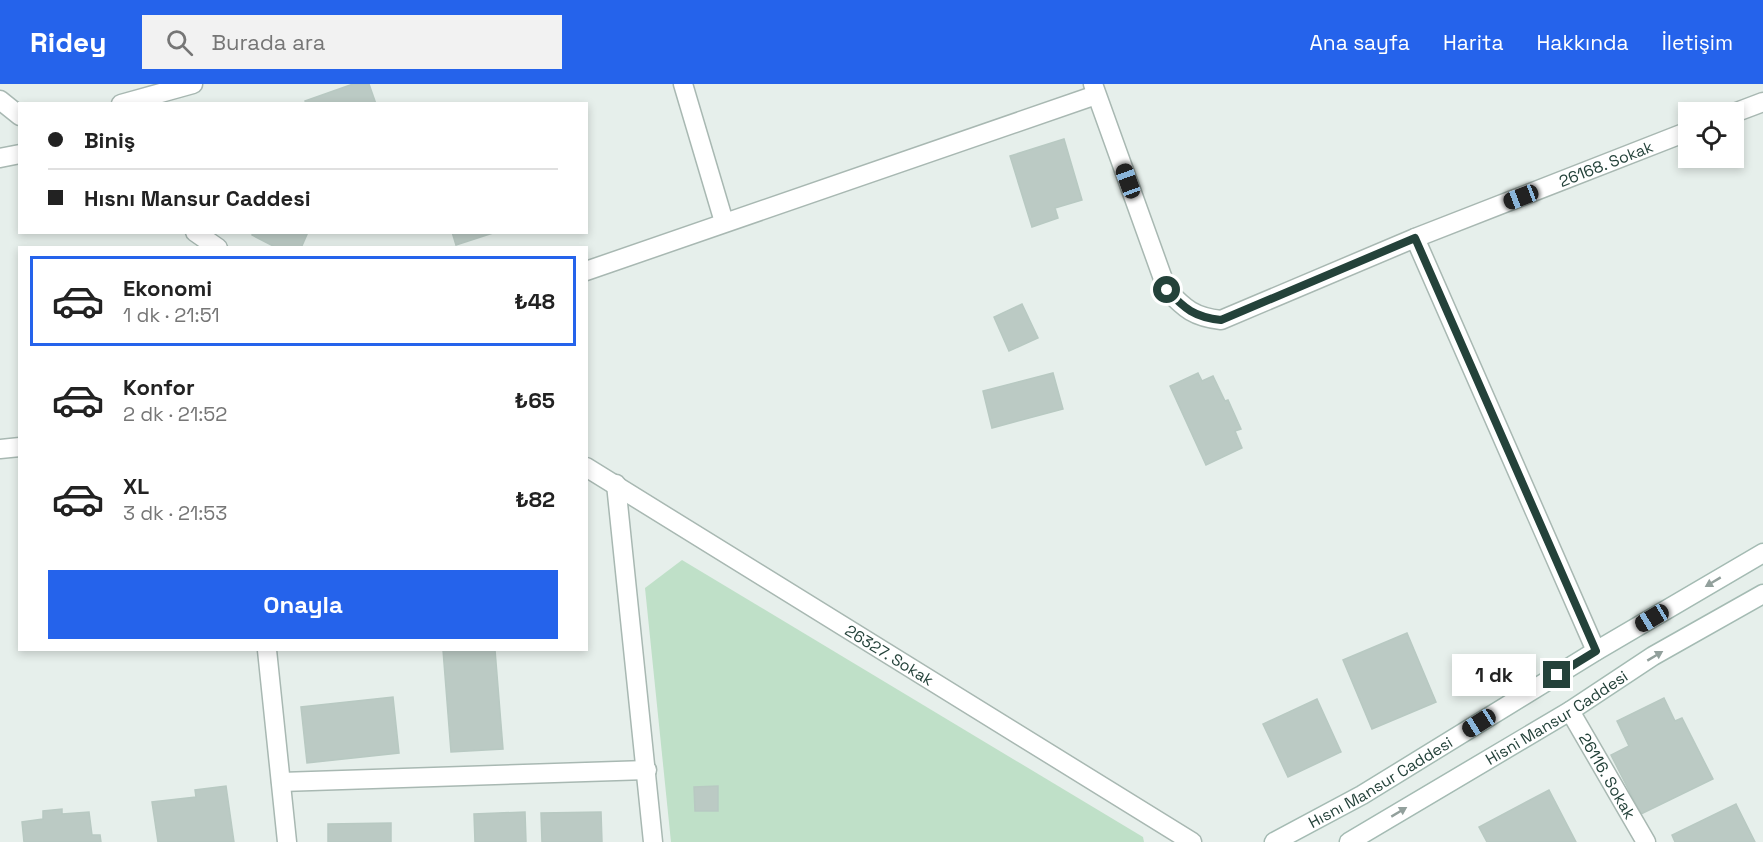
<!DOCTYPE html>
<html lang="tr">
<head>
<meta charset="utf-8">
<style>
	body { margin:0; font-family:"Space Grotesk",sans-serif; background:#f2f2f2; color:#222; height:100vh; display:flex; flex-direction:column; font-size:22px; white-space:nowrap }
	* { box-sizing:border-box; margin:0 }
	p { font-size:20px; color:#767676 }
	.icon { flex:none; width:33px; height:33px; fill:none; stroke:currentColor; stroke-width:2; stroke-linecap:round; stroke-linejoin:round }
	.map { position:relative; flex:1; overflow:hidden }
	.sheet { position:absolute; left:18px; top:162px; width:570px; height:405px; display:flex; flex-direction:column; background:#fff; border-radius:0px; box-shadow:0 3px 9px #0003 }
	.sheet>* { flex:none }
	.guide { position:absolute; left:18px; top:18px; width:570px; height:132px; border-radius:0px; box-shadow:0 3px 9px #0003; display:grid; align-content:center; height:132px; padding:0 30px; background:#fff }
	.fabs { position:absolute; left:1678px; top:18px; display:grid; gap:12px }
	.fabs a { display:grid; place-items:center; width:66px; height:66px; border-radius:0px; background:#fff; box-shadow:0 3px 9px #0003; font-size:30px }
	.end { position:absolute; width:27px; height:27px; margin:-14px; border:8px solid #24423a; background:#fff; box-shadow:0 0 0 3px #fff }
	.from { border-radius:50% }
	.bubble { position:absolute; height:42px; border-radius:0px; background:#fff; box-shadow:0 3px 9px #0003; font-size:20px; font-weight:600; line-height:42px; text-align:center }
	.car { position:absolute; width:18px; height:36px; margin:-18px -9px; border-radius:8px; box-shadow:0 0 4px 2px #0007; background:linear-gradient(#222 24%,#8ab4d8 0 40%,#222 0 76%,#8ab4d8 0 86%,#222 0) }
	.guide b { display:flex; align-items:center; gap:21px; height:57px; font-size:22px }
	.guide b+b { border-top:2px solid #e0e0e0 }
	.guide i { width:15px; height:15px; background:#222 }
	ul { padding:10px 0 0; list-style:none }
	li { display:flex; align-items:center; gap:18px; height:90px; margin:0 12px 9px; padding:0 18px; border:3px solid transparent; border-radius:0px }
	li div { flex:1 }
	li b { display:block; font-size:22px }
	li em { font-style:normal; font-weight:600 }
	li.current { border-color:#2563eb }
	li>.icon { width:54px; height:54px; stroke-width:1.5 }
	.cta { display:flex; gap:12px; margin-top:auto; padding:12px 30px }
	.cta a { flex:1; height:69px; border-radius:0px; background:#2563eb; color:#fff; font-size:24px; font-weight:600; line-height:69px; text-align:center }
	header { display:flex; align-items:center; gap:36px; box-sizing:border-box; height:84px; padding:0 30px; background:#2563eb; color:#fff }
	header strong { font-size:28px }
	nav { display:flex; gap:33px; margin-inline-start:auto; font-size:21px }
	.search { width:420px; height:54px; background:#f2f2f2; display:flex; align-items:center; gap:15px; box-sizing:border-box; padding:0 21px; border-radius:0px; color:#767676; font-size:22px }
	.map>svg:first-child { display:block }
	.green { fill:#bfe0c8 }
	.building { fill:#bbcac4; stroke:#b8c9c2; stroke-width:1.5 }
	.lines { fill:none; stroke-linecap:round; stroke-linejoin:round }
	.minor-casing { stroke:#a8b8b2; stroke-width:21 }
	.secondary-casing { stroke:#a4bbb3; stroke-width:21 }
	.minor { stroke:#fff; stroke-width:18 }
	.secondary { stroke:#fff; stroke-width:18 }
	.oneway { fill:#92a09c }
	.route { stroke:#24423a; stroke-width:8 }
	.labels { text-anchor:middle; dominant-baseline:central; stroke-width:4.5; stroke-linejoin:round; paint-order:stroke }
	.street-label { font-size:16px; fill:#24423a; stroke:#f7fbf9 }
</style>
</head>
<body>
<header>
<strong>Ridey</strong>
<div class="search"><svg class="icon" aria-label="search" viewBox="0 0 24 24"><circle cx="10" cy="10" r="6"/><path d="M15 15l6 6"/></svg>Burada ara</div>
<nav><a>Ana sayfa</a><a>Harita</a><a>Hakkında</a><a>İletişim</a></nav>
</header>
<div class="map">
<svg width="1763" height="758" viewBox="0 0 1763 758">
	<rect width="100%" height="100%" fill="#e6efeb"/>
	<polygon class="green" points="682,476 1143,753 1144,758 671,758 645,504"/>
	<g class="building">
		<polygon points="353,0 369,0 376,20 306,20 305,17"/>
		<polygon points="1064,55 1082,116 1055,124 1058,134 1032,143 1010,72"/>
		<polygon points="253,148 308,148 301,164 277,164 252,151"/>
		<polygon points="452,148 496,148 456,161"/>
		<polygon points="1022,220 1038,254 1009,267 994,233"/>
		<polygon points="1053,289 1063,325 992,344 983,307"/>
		<polygon points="1198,289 1202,297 1213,292 1225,317 1228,316 1241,345 1235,347 1242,364 1206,381 1170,302"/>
		<polygon points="1407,549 1436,618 1372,645 1343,576"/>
		<polygon points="443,566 495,566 503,665 451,668"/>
		<polygon points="393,613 399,669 307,679 301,623"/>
		<polygon points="1664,614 1675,637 1682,634 1713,695 1641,730 1611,671 1629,662 1617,637"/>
		<polygon points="1317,615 1341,668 1288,693 1263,640"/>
		<polygon points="226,702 234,758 158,758 152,718 196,713 195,706"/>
		<polygon points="718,702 718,727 695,727 694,703"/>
		<polygon points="1549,706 1576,758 1487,758 1479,743"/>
		<polygon points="1736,720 1755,758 1675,758 1672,751"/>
		<polygon points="62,725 62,730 89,728 92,751 100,751 101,758 24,758 22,738 43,735 43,727"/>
		<polygon points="525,728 526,758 475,758 474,730"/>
		<polygon points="601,728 602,758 542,758 541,729"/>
		<polygon points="391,739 391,758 328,758 328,740"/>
	</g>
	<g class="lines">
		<defs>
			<g id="minor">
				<polyline points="683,0 724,138"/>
				<path id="s1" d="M1093 0 1167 206C1185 225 1194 233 1221 236L1415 154 1689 47"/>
				<polyline points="0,16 20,32"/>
				<polyline points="121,20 193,0"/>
				<polyline points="1734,29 1763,18"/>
				<polyline points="0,74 20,70"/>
				<polyline points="195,148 218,164"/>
				<polyline points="1415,154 1596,567"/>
				<polyline points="586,187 1096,11"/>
				<polyline points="0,365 20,363"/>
				<path id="s2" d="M586 383 1192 758"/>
				<polyline points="616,400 653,758"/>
				<polyline points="267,566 287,758"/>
				<path id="s3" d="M1570 627 1646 758"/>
				<polyline points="281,698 647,686"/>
			</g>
			<g id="secondary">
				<path id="s4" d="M1274 758 1362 711 1596 567 1763 469"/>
				<path id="s5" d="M1349 758 1570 627 1653 572 1763 510"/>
			</g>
		</defs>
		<use href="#minor" class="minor-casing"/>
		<use href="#secondary" class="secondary-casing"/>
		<use href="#minor" class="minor"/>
		<use href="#secondary" class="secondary"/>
	</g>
	<defs><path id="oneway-solid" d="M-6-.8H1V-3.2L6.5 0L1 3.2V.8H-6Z" transform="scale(1.5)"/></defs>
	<g class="oneway">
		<use href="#oneway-solid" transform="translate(1713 498) rotate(149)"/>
		<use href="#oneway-solid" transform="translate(1655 572) rotate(-31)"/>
		<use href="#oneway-solid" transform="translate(1399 728) rotate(-31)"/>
	</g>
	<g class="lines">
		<path class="route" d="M1167 206C1185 225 1194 233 1221 236L1415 154 1596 567 1557 591"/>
	</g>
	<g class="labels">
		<g class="street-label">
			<text stroke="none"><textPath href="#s1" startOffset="698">26168. Sokak</textPath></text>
			<text stroke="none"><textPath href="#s2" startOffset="357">26327. Sokak</textPath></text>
			<text stroke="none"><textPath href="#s5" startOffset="242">Hisni Mansur Caddesi</textPath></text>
			<text stroke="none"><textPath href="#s3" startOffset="75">26116. Sokak</textPath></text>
			<text stroke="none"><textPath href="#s4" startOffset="122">Hısnı Mansur Caddesi</textPath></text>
		</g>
	</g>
</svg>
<div class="fabs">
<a><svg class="icon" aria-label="locate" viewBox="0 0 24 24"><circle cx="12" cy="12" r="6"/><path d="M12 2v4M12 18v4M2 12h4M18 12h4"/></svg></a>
</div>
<i class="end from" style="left:1167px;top:206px"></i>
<i class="end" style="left:1557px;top:591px"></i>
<div class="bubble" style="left:1452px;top:570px;width:84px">1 dk</div>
<i class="car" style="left:1128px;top:97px;rotate:340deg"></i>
<i class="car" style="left:1521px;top:113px;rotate:249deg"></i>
<i class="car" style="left:1652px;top:534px;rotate:239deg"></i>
<i class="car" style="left:1479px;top:639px;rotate:238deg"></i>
<div class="guide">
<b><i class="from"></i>Biniş</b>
<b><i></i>Hısnı Mansur Caddesi</b>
</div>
<section class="sheet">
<ul>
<li class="current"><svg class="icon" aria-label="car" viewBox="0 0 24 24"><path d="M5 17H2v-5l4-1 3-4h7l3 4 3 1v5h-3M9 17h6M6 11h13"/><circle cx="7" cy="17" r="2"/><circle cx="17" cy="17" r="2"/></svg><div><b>Ekonomi</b><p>1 dk · 21:51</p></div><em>₺48</em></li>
<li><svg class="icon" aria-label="car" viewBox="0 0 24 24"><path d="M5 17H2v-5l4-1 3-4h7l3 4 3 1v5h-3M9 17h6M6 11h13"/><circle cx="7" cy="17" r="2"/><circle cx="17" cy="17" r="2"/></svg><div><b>Konfor</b><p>2 dk · 21:52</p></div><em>₺65</em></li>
<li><svg class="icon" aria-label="car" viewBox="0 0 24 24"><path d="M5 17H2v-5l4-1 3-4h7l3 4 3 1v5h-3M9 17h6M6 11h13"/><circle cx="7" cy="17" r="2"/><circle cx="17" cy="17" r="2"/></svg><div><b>XL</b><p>3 dk · 21:53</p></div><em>₺82</em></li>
</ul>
<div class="cta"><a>Onayla</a></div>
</section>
</div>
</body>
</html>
